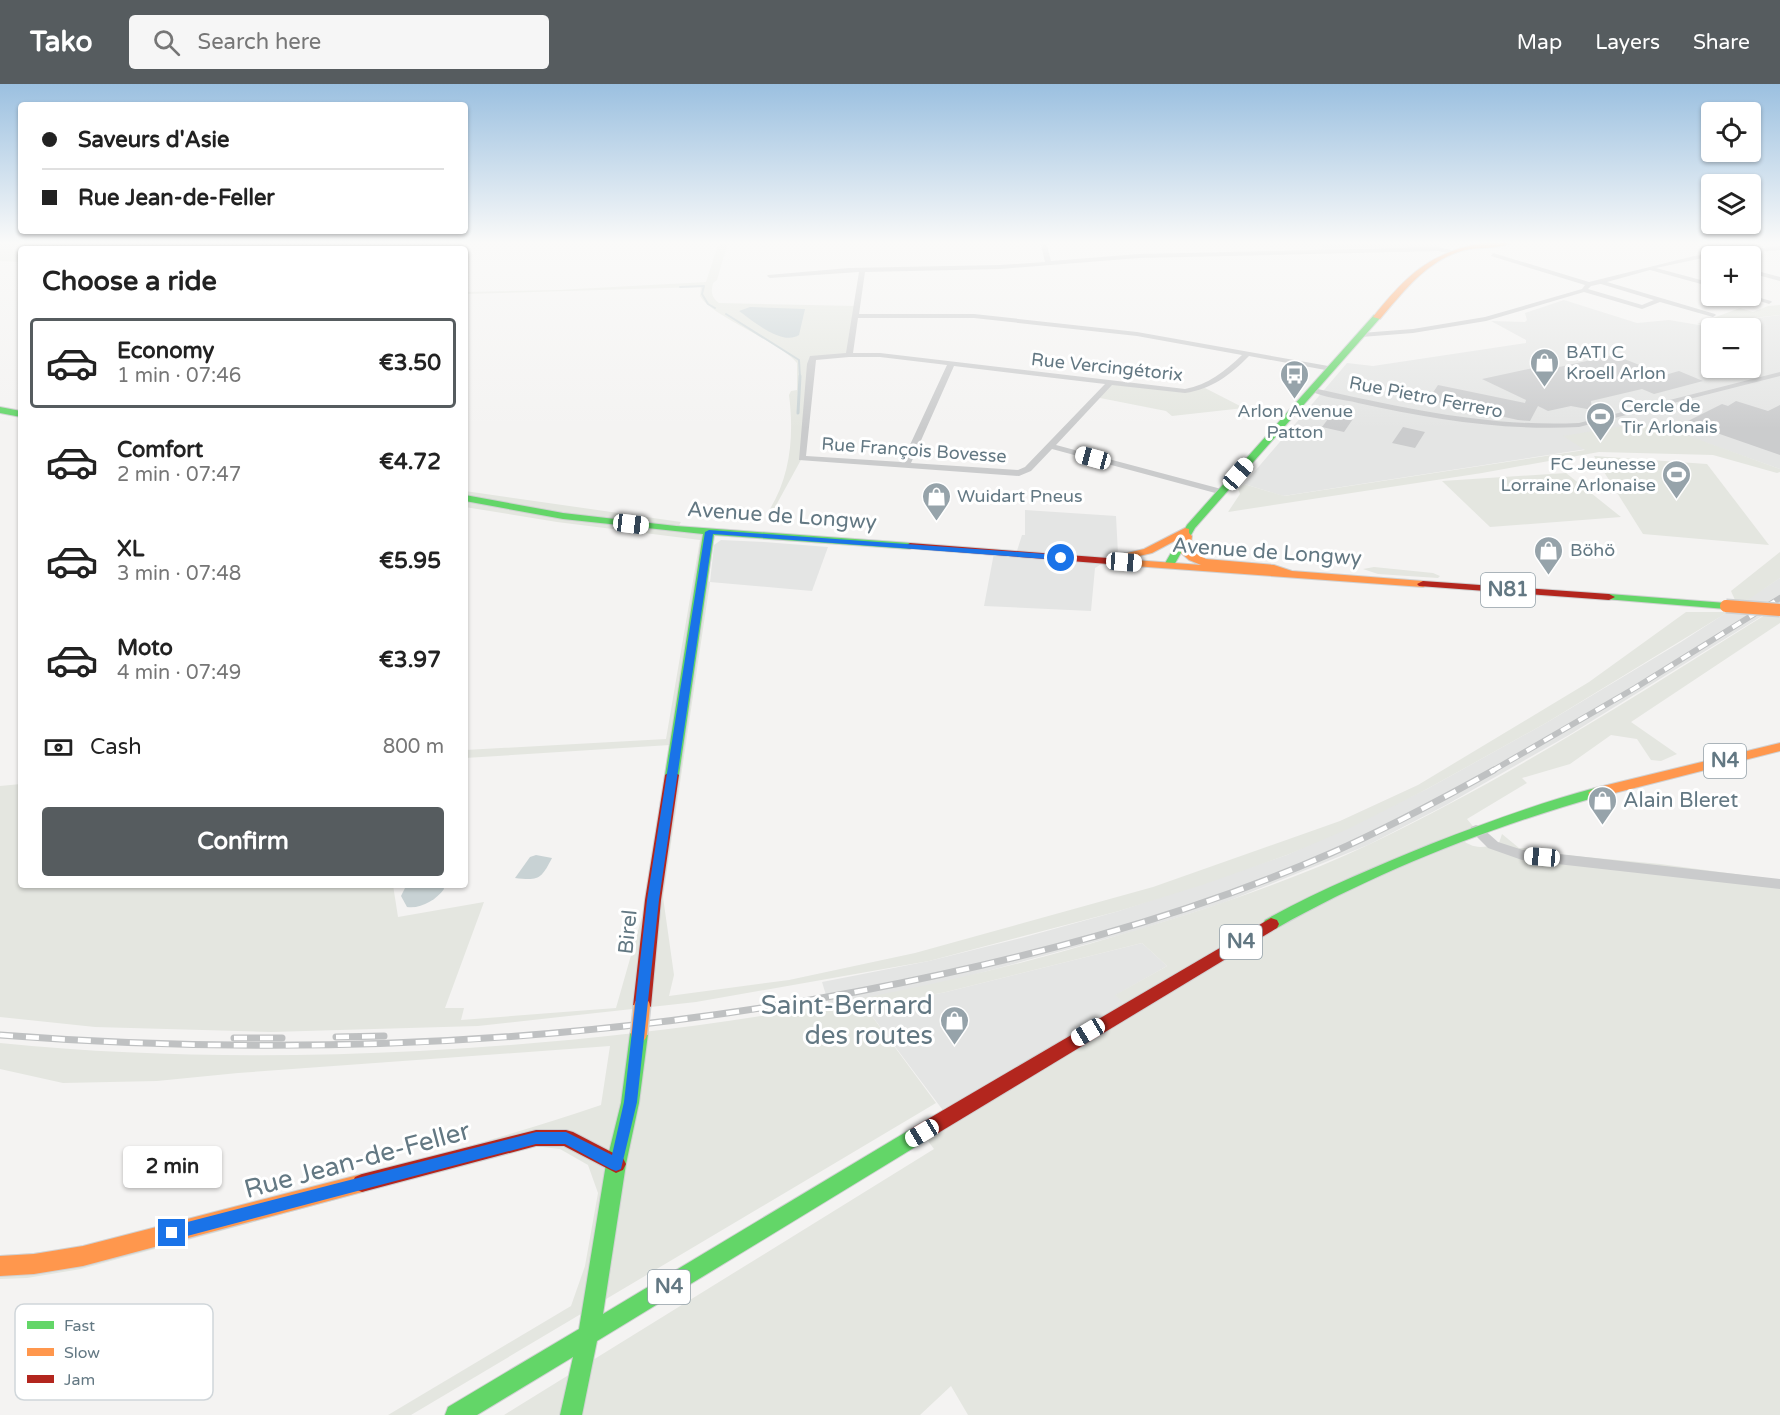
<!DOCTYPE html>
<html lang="en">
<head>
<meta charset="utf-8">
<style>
	body { margin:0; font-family:"Varela Round",sans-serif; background:#f6f6f6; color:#222; height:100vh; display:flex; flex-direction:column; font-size:22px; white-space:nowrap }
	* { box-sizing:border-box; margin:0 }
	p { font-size:20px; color:#767676 }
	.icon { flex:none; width:33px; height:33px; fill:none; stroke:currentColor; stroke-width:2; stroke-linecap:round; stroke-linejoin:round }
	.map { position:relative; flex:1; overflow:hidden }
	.details { position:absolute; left:18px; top:162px; width:450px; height:642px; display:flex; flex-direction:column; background:#fff; border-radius:6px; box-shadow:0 2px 4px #0004 }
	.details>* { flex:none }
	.hud { position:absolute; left:18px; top:18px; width:450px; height:132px; border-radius:6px; box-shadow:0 2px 4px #0004; display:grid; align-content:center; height:132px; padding:0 24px; background:#fff }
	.buttons { position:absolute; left:1701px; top:18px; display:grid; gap:12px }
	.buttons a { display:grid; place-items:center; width:60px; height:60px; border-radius:6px; background:#fff; box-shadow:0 2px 4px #0004; font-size:30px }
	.end { position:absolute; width:27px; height:27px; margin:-14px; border:8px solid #1a73e8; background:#fff; box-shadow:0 0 0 3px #fff }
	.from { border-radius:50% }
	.bubble { position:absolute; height:42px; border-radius:6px; background:#fff; box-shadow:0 2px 4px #0004; font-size:20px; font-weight:700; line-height:42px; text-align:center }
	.car { position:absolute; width:18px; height:36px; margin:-18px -9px; border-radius:8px; box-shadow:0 0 4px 2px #0007; background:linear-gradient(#fff 24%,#345 0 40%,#fff 0 76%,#345 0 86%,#fff 0) }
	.hud b { display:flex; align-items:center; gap:21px; height:57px; font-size:22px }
	.hud b+b { border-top:2px solid #e0e0e0 }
	.hud i { width:15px; height:15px; background:#222 }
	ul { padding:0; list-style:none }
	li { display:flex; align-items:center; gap:18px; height:90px; margin:0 12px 9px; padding:0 12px; border:3px solid transparent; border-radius:6px }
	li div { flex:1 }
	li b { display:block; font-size:22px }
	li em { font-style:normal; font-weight:700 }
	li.on { border-color:#565c5f }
	li>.icon { width:54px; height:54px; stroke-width:1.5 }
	h2 { padding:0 24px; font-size:27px; line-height:72px }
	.pay { display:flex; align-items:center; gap:15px; height:66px; padding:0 24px; font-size:22px }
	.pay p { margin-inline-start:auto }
	.button { display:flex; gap:12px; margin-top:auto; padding:12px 24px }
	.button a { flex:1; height:69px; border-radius:6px; background:#565c5f; color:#fff; font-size:24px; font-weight:700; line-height:69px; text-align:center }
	header { display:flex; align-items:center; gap:36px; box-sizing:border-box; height:84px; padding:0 30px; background:#565c5f; color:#fff }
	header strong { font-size:28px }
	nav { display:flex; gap:33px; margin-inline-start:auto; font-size:21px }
	.search { width:420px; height:54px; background:#f6f6f6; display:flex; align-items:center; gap:15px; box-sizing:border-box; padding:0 21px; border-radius:6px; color:#767676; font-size:22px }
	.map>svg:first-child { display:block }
	.built { fill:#e4e5e4; fill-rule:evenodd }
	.green { fill:#e4e6e0 }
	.water { fill:#c8d2d4 }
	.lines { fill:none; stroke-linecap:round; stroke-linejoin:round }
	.stream-far1 { stroke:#c8d2d4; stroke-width:2 }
	.stream { stroke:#c8d2d4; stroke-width:3 }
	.building { fill:#cbcccd }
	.fast-casing { stroke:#d0d1d2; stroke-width:2 }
	.slow-casing { stroke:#d0d1d2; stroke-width:2 }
	.jam-casing { stroke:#d0d1d2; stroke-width:2 }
	.street { fill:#cacbcc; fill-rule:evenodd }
	.fast { fill:#63d668; fill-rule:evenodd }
	.slow { fill:#ff974d; fill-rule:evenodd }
	.jam { fill:#b3261e; fill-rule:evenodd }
	.rail-far1-casing { stroke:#bfc1c2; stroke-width:6 }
	.rail-casing { stroke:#bfc1c2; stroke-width:7 }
	.rail-far1 { stroke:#fff; stroke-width:4; stroke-dasharray:10; stroke-linecap:butt }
	.rail { stroke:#fff; stroke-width:4.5; stroke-dasharray:13; stroke-linecap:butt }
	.slow-bridge-far1-casing { stroke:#d0d1d2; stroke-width:15; stroke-linecap:butt }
	.slow-bridge-casing { stroke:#d0d1d2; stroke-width:19; stroke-linecap:butt }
	.slow-bridge-far1 { stroke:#ff974d; stroke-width:12 }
	.slow-bridge { stroke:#ff974d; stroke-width:16 }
	.route { fill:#1a73e8 }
	.labels { text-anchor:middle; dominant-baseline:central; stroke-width:6; stroke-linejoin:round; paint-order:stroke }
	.far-poi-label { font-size:18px; fill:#637883; stroke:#fff; text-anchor:start }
	.far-street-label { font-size:18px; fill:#637883; stroke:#fff }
	.shield { fill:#fff; stroke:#92a0a8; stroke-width:1.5 }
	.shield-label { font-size:20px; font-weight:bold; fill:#637883 }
	.street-label { font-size:21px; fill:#637883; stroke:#fff }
	.poi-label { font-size:21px; fill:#637883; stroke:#fff; text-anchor:start }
	.near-poi-label { font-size:26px; fill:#637883; stroke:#fff; text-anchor:end }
	.near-street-label { font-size:26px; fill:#637883; stroke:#fff }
	.key { fill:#fff; stroke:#d0d6da; stroke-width:1.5 }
	.key-label { font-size:16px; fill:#637883 }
</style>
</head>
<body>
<header>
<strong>Tako</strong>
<div class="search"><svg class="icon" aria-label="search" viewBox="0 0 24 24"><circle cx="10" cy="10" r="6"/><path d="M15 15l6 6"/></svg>Search here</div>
<nav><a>Map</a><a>Layers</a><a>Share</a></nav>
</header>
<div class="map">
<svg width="1780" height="1331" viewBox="0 0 1780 1331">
	<rect width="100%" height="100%" fill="#f4f3f2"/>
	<g class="built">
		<polygon points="1317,158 1434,158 1442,163 1323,165"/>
		<path d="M1564 216 1637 239 1669 236 1699 241 1712 237 1719 239 1780 231V385L1670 346 1677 351 1283 412 1244 400 1347 279 1373 282 1526 259V256L1491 237 1525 238 1527 236 1525 229ZM1712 244H1750V284H1712Z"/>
		<polygon points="1025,426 1116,432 1118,470 1095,484 1091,527 984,522 994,469 1016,470 1022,451 1025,451"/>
		<polygon points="721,456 764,458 828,463 812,507 710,498 714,461"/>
		<polygon points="1780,494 1780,521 1569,651 1446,721 1368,761 1223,819 1135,847 940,900 829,921 822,898 929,877 1025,853 1119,827 1287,771 1427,705 1546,639 1681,558"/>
		<polygon points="1142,859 1167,882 1116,911 1128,924 948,1033 866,924 946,908"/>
	</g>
	<g class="green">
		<polygon points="0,158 70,158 72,159 60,165 21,165 21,178 0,177"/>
		<path d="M719 158H728L717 196 713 199C711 208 711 213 719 219L856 222 849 271 813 274 802 374 774 425H770C791 390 794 350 789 311L791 307 797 306V279C777 256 711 232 700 212L701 203 465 210V208L558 206 706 198Z"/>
		<polygon points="1780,221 1780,231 1697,240 1740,224 1753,228 1768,222"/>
		<polygon points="1109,300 1185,307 1205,304 1244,324 1172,332 1166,327 1095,313"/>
		<polygon points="1642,339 1668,352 1676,351 1667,344 1780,385 1780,388 1777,389 1713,371 1599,368 1482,389 1228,428 1240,410 1238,405 1244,400 1284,412 1585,366 1563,352"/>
		<polygon points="1594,372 1707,380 1769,461 1643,450"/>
		<polygon points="1566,389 1621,433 1490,443 1442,397"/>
		<polygon points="465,407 681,438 677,445 709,448 702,495 710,498 663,813 674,891 669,912 789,896 915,869 1153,803 1340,737 1418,701 1589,598 1686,528 1728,528 1546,639 1427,705 1348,745 1287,771 1205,800 1119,827 929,877 696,918 478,942 271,948 95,943 0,933 0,702 21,700 21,801 393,801 398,833 484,818 445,924 464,924 461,936 616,924 647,815 670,661 465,674 465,666 666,655 700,456 557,438 465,423"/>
		<polygon points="1780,468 1780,494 1746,517 1735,516 1731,507"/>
		<polygon points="1374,483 1433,489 1440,492 1438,494 1378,490 1363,485"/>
		<path d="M1765 531 1780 532V539L1631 638 1677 670 1661 677 1651 676 1637 655 1611 651 1570 680 1522 694 1527 699 1467 735 1476 746 1458 753C1473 765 1481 765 1499 759L1502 750 1519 764 1551 765 1554 770 1660 780 1780 796V1331H968L951 1302 920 1331H504L934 1065 922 1049 1128 923 1115 911 1167 882 1142 859 946 908 866 924 936 1019 411 1331H388L571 1222 585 1182 598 1109 588 1081 560 1065 534 1062 81 1185 27 1194 0 1195V1171C90 1169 176 1140 263 1117 376 1087 490 1059 601 1021L610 962 238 989 157 997 63 999 0 985V959C139 973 279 974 419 967 645 955 871 923 1089 860 1184 833 1281 802 1370 760 1507 695 1637 611 1765 531Z"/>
	</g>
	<g class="water">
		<path d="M750 223 805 225 799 251C782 262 753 237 739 227Z"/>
		<path d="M536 771 552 774C541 795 539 797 515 794L530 773Z"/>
		<path d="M413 801H443L444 805C436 816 421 825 407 823L401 812 405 804Z"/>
	</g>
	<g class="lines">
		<g class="stream-far1">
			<polyline points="680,203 704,202 702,210 708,220 715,224"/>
			<polyline points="726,230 799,276 800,294"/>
		</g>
		<polyline class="stream" points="798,329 800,292"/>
	</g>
	<g class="building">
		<polygon points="1614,271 1665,291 1679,287 1703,297 1654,310 1642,305 1591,317 1592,326 1571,322 1548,327 1538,322 1530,337 1518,336 1428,316 1438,301 1525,319 1526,316 1482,295 1542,282 1550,285"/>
		<polygon points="1736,317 1768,327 1780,321 1780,371 1691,340 1694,339 1688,337 1722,320 1728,322"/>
		<polygon points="1334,327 1355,332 1344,348 1322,343"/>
		<polygon points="1403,343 1425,348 1415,364 1392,359"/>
	</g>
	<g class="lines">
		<defs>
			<g id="fast">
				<polygon points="1374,231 1381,233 1195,444 1173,483 1165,483 1164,481 1187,441"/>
				<polygon points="0,323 21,327 21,333 0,329"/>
				<polygon points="465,411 563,429 676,442 910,459 915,462 910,465 714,451 679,691 672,696 665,691 703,450 563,435 465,417"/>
				<polygon points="1609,510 1726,519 1732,522 1726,525 1605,515 1605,511"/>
				<path d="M1595 704 1600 706 1602 709 1600 712C1490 743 1376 788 1277 844L1271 846 1265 844 1263 840 1265 836C1319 806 1375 783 1431 760 1485 739 1539 719 1595 704Z"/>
				<polygon points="639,943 645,945 648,950 639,1019 626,1080 603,1230 911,1045 918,1043 925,1045 927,1051 925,1057 597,1257 582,1331 560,1331 573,1273 477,1331 445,1331 448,1323 579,1245 606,1080 621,1019 630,950 633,945"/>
			</g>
			<g id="slow">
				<path d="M1482 159H1510C1498 165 1479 163 1465 166 1428 175 1404 207 1380 235L1373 233C1406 192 1429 169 1482 159Z"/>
				<polygon points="1185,444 1189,445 1189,449 1192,452 1190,466 1206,475 1274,481 1292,487 1423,497 1429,500 1423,503 1134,482 1129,479 1134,476 1201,481 1189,476 1181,469 1182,453 1152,469 1106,480 1101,477 1102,475 1144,465"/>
				<polygon points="1780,659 1780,667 1595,714 1588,709 1595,704"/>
				<polygon points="362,1090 369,1093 372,1099 369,1105 362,1108 83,1182 34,1190 0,1192 0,1172 34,1170 83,1162"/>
			</g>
			<g id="jam">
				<polygon points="910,459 1134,476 1139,479 1134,482 906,464 905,462"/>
				<polygon points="1423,497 1609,510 1615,513 1609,516 1419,502 1417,500"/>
				<polygon points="672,686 679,691 661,816 651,922 648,927 642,929 636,927 633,922 645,816 665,691"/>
				<polygon points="1271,834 1277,836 1279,840 1277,844 925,1057 918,1059 911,1057 909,1051 911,1045"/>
				<polygon points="536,1046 566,1046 573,1048 623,1074 626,1080 623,1086 616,1089 564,1062 536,1062 362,1108 355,1105 352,1099 355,1093 362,1090"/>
			</g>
		</defs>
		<use href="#fast" class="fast-casing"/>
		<use href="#slow" class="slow-casing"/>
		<use href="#jam" class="jam-casing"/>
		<g class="street">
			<path d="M1040 158H1046L1051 177 1139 170 1438 163 1459 168 1456 170 1438 167 1139 174 1000 185 865 188 859 230H974L1137 248 1334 283V287H1331L1249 272C1230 291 1212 305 1185 309L1112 301 1056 361 1225 406V410H1219L1052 365 1031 387 1019 392 799 376 807 280 810 272 846 269 859 188 770 194 767 192 768 191 849 184 1000 181 1045 178ZM858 234H974L1137 252 1242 271C1225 287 1208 301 1185 305L880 269H853ZM849 273H880L947 281 902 378 806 372 816 276ZM954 282 1105 300 1025 383 1018 386 911 379Z"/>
			<path d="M1780 162V166L1712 172 1656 184 1712 199V203L1650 186 1607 198 1715 230 1716 231 1713 233 1660 218 1642 225 1584 208 1486 237 1413 249 1361 253 1358 251 1361 249 1413 245 1485 233 1582 205 1585 201 1491 172 1493 169 1589 198 1694 172ZM1600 200H1601L1654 216 1642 221 1588 205 1591 202Z"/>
			<polygon points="1750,185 1780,193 1780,197 1750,189"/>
			<polygon points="1750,211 1771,217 1772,218 1769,220 1744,212"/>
			<path d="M1780 288V292L1579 343C1503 347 1432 335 1358 319 1343 315 1322 314 1309 306L1313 304C1404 324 1485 343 1579 339Z"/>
			<polygon points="1476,741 1481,743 1498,758 1523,766 1780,795 1780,805 1522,776 1488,764 1470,746 1471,743"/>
		</g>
		<use href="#fast" class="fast"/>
		<use href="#slow" class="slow"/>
		<use href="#jam" class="jam"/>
		<defs>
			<polyline id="rail-far1" points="1492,687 1635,604 1780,514"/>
			<g id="rail">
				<path d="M0 951C288 973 571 961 855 908 1016 877 1178 836 1329 770 1386 745 1440 716 1494 686"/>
				<polyline points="336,953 384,952"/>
				<polyline points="234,954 282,954"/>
			</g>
		</defs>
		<use href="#rail-far1" class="rail-far1-casing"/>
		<use href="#rail" class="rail-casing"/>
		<use href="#rail-far1" class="rail-far1"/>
		<use href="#rail" class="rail"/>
		<defs>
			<polyline id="slow-bridge-far1" points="1726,522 1780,526"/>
			<polyline id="slow-bridge" points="639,950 642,922"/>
		</defs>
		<use href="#slow-bridge-far1" class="slow-bridge-far1-casing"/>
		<use href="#slow-bridge" class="slow-bridge-casing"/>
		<use href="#slow-bridge-far1" class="slow-bridge-far1"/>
		<use href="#slow-bridge" class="slow-bridge"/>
	</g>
	<linearGradient id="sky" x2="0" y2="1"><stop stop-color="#9bc0e0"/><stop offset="0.46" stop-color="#fafaf9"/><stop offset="1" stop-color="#fafaf9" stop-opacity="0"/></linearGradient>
	<rect width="1780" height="345" fill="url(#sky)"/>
	<polygon class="route" points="709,446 1061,471 1065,474 1061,476 713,450 659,816 637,1018 621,1085 616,1087 611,1085 565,1060 536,1060 172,1156 166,1154 164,1149 166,1144 172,1142 536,1048 566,1048 612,1071 624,1018 647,816 705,448"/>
	<defs>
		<symbol id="shop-pin" viewBox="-11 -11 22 30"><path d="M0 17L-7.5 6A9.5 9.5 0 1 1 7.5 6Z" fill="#96a3aa" stroke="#fff"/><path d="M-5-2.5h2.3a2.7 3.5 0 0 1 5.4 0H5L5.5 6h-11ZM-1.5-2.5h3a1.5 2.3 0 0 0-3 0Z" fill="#fff"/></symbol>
		<symbol id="bus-pin" viewBox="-11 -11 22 30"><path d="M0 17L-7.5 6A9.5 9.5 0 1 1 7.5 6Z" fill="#96a3aa" stroke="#fff"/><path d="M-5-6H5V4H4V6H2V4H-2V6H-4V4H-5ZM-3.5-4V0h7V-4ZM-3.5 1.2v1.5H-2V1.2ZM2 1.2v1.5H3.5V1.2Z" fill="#fff"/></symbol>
		<symbol id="stadium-pin" viewBox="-11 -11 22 30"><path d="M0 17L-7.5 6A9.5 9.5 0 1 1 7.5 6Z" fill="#96a3aa" stroke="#fff"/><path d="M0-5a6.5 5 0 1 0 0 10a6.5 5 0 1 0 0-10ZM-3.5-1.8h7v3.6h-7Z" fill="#fff"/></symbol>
	</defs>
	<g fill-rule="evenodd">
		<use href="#shop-pin" x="1528" y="262" width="33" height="45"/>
		<use href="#bus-pin" x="1278" y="274" width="33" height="45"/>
		<use href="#stadium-pin" x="1584" y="316" width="33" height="45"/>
		<use href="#stadium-pin" x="1660" y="374" width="33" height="45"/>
		<use href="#shop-pin" x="920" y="396" width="33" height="45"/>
		<use href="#shop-pin" x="1532" y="450" width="33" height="45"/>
		<use href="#shop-pin" x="1586" y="700" width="33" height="45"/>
		<use href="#shop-pin" x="938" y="920" width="33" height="45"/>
	</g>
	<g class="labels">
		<g class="far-poi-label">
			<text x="1566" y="268">BATI C<tspan x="1566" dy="21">Kroell Arlon</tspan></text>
			<text x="1621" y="322">Cercle de<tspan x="1621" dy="21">Tir Arlonais</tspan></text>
			<text x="1295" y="327" text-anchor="middle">Arlon Avenue<tspan x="1295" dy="21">Patton</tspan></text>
			<text x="1656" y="380" text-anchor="end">FC Jeunesse<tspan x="1656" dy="21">Lorraine Arlonaise</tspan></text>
			<text x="957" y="412">Wuidart Pneus</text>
			<text x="1570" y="466">Böhö</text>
		</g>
		<g class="far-street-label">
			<text transform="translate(1107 283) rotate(6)">Rue Vercingétorix</text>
			<text transform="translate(1426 313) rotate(11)">Rue Pietro Ferrero</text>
			<text transform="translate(914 366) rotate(4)">Rue François Bovesse</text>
		</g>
		<g class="shield">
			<rect x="1481" y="489" width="54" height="34" rx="4.5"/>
			<rect x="1704" y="660" width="42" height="34" rx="4.5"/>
			<rect x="1220" y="841" width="42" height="34" rx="4.5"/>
			<rect x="648" y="1186" width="42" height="34" rx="4.5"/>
		</g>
		<g class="shield-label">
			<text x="1508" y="506">N81</text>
			<text x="1725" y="677">N4</text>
			<text x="1241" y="858">N4</text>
			<text x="669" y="1203">N4</text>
		</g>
		<g class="street-label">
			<text transform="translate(782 432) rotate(4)">Avenue de Longwy</text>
			<text transform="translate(1267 468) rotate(4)">Avenue de Longwy</text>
			<text transform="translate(628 848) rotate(-84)">Birel</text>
		</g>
		<g class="poi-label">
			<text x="1623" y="716">Alain Bleret</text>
		</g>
		<g class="near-poi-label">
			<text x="933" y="921">Saint-Bernard<tspan x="933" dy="30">des routes</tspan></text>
		</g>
		<g class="near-street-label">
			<text transform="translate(357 1076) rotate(-15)">Rue Jean-de-Feller</text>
		</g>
	</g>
	<rect x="15" y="1220" width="198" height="96" rx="9" class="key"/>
	<rect x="27" y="1237" width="27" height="8" fill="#63d668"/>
	<rect x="27" y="1264" width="27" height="8" fill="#ff974d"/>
	<rect x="27" y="1291" width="27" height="8" fill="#b3261e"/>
	<g class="key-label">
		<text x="64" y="1247">Fast</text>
		<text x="64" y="1274">Slow</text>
		<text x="64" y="1301">Jam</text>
	</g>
</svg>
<div class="buttons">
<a><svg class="icon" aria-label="locate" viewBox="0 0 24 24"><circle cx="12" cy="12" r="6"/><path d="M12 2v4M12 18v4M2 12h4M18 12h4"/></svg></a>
<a><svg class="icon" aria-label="layers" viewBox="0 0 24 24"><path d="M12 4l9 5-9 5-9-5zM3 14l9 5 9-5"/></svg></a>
<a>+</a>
<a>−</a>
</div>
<i class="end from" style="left:1061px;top:474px"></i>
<i class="end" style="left:172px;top:1149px"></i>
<div class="bubble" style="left:123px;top:1062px;width:99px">2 min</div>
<i class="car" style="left:1093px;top:374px;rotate:285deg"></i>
<i class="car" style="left:1238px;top:390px;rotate:41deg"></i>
<i class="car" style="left:631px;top:440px;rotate:97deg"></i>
<i class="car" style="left:1124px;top:478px;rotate:94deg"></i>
<i class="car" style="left:1542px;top:773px;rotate:275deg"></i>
<i class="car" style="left:1088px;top:948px;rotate:239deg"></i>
<i class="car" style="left:922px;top:1049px;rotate:239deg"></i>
<div class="hud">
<b><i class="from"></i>Saveurs d'Asie</b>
<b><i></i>Rue Jean-de-Feller</b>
</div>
<section class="details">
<h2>Choose a ride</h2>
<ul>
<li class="on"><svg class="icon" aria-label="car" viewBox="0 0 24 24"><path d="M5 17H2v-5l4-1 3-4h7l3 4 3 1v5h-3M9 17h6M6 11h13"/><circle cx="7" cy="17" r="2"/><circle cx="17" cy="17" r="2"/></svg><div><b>Economy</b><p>1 min · 07:46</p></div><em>€3.50</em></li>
<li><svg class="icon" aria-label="car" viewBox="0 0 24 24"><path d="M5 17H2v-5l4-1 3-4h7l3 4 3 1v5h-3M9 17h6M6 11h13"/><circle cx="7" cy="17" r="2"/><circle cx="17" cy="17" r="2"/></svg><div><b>Comfort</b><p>2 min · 07:47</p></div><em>€4.72</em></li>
<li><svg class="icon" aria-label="car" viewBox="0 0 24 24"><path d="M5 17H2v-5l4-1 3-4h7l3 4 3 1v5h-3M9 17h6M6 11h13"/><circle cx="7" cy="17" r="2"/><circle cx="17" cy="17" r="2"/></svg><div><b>XL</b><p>3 min · 07:48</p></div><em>€5.95</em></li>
<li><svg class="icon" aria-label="car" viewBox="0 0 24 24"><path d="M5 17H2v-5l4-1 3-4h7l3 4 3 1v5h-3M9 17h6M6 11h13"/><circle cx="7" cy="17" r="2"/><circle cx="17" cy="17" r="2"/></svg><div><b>Moto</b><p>4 min · 07:49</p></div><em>€3.97</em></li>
</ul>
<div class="pay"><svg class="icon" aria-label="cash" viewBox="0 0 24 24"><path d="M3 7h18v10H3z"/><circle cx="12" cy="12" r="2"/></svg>Cash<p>800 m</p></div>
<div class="button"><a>Confirm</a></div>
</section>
</div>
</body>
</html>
